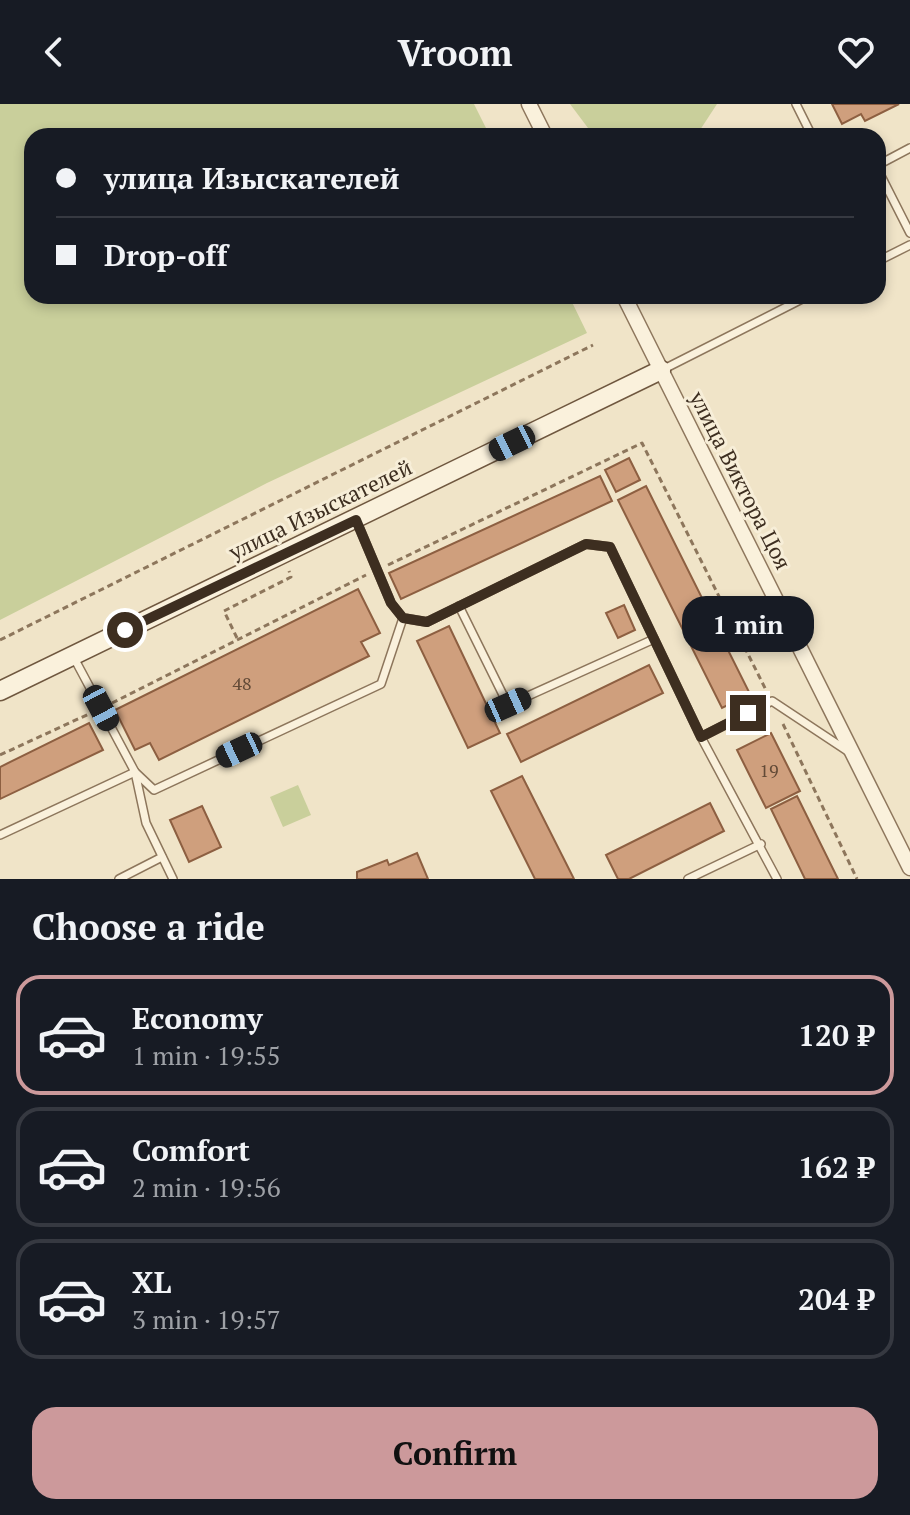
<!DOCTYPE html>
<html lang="en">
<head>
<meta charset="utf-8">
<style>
	body { margin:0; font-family:"PT Serif",serif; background:#20242c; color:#f1f3f6; height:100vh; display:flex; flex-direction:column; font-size:30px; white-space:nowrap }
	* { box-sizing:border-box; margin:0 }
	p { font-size:26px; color:#9ea1a6 }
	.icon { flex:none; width:44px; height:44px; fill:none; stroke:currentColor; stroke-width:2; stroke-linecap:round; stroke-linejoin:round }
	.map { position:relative; height:775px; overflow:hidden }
	.drawer { display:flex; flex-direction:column; background:#171b24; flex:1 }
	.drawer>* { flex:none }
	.hud { position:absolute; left:24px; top:24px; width:862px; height:176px; border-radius:24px; box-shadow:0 4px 12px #0003; display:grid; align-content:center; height:176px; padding:0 32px; background:#171b24 }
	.end { position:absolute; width:36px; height:36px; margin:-18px; border:10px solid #3d2e20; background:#fff; box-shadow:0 0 0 4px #fff }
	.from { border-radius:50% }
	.bubble { position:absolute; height:56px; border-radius:24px; background:#171b24; box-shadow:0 4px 12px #0003; font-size:26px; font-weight:700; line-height:56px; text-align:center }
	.car { position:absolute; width:24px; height:48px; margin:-24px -12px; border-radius:10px; box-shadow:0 0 6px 2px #0007; background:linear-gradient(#222 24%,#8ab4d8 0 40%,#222 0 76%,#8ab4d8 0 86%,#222 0) }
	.hud b { display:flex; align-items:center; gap:28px; height:76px; font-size:30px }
	.hud b+b { border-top:2px solid #363941 }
	.hud i { width:20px; height:20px; background:#f1f3f6 }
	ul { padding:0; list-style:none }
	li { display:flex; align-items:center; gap:24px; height:120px; margin:0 16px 12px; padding:0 16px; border:4px solid #363941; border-radius:24px }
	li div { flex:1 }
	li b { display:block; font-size:30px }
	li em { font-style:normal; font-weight:700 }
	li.on { border-color:#cc999b }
	li>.icon { width:72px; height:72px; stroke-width:1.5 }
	h2 { padding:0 32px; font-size:36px; line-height:96px }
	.button { display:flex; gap:16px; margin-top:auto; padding:16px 32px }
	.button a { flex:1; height:92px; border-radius:24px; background:#cc999b; color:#111; font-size:32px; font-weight:700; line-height:92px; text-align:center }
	header { display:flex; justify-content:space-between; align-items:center; height:104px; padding:0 32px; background:#171b24; font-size:36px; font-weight:700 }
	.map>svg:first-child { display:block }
	.green { fill:#c9cf9b }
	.building { fill:#cf9f7d; stroke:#8d5f41; stroke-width:2 }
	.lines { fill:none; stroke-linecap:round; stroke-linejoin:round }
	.lane-casing { stroke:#8d765c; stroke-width:10 }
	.street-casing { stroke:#8d765c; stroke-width:17 }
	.secondary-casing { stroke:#6f573f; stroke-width:21 }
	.path { stroke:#8d765c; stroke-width:3; stroke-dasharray:6 4; stroke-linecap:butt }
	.lane { stroke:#faf1dc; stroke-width:7 }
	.street { stroke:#faf1dc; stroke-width:14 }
	.secondary { stroke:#faf1dc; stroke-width:18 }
	.route { stroke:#3d2e20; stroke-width:10 }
	.labels { text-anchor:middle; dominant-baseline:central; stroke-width:6; stroke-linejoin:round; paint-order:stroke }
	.number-label { font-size:18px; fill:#624a37 }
	.street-label { font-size:22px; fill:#3d2e20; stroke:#f7eed8 }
</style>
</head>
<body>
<header><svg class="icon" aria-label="back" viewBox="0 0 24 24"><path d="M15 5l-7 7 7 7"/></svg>Vroom<svg class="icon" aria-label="heart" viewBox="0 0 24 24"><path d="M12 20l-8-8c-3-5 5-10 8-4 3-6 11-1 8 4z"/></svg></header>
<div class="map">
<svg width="910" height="775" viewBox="0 0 910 775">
	<rect width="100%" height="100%" fill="#f0e4c8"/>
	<g class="green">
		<polygon points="0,0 474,0 490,32 32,32 32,192 569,192 587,229 267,379 0,516"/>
		<polygon points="570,0 717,0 700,26 691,32 594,32"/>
		<polygon points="298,681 311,711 283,723 270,693"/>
	</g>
	<g class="building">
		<polygon points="832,0 899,0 865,17 861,10 842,20"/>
		<polygon points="629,354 640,376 616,388 605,366"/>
		<polygon points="600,372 612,397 401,495 389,469"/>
		<polygon points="646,382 750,590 722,604 618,396"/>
		<polygon points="358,485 380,529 361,538 369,552 159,656 150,639 135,646 115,606"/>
		<polygon points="624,501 635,526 618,534 606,509"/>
		<polygon points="449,522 500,629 468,644 417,537"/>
		<polygon points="649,561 663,589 521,658 507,630"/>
		<polygon points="89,619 103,646 0,695 0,663"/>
		<polygon points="771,629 800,687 766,704 737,646"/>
		<polygon points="522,672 574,775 535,775 491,687"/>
		<polygon points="797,692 838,775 805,775 771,705"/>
		<polygon points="710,699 724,727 629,775 618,775 606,751"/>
		<polygon points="202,702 221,743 189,758 170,716"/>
		<polygon points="417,749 428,775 357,775 357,768 387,756 389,761"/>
	</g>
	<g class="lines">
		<defs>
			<g id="lane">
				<polyline points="796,0 812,32"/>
				<polyline points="878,61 910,44"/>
				<polyline points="878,66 910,129"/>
				<polyline points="878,157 910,141"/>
				<polyline points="664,265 808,192"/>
				<polyline points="356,416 391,499 403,514 427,518 586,440 610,443 701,633 772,597 849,648"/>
				<polyline points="459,502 508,601 654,535"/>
				<polyline points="701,633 777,775"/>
				<polyline points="0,731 135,668 73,552"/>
				<polyline points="119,775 162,753"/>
				<polyline points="173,775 146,719 135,668 154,686 381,580 403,514"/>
				<polyline points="688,775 761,740"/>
			</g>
			<g id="street">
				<polyline points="529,0 545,32"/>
				<polyline points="624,192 910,764"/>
			</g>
			<polyline id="secondary" points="0,587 661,266"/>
		</defs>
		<use href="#lane" class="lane-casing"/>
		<use href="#street" class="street-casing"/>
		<use href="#secondary" class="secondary-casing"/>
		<g class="path">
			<polyline points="388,461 642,339 767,588"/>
			<polyline points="237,534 224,507 291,473 289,467"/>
			<polyline points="0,536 593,241"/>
			<polyline points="112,599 366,471"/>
			<polyline points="783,620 857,775"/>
			<polyline points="0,651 91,609"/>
		</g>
		<use href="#lane" class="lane"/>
		<use href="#street" class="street"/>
		<use href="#secondary" class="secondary"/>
	</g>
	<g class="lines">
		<polyline class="route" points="125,526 356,416 391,499 403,514 427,518 586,440 610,443 701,633 748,609"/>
	</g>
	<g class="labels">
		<g class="number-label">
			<text x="242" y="579">48</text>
			<text x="769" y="666">19</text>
		</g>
		<g class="street-label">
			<text transform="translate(741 376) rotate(63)">улица Виктора Цоя</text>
			<text transform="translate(320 405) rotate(-26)">улица Изыскателей</text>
		</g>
	</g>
</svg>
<i class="end from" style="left:125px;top:526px"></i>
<i class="end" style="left:748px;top:609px"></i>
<div class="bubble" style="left:682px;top:492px;width:132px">1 min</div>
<i class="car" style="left:512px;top:339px;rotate:244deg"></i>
<i class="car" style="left:508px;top:601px;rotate:66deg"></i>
<i class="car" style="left:101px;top:604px;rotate:152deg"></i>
<i class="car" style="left:239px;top:646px;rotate:245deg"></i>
<div class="hud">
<b><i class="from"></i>улица Изыскателей</b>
<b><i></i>Drop-off</b>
</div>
</div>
<section class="drawer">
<h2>Choose a ride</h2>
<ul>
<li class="on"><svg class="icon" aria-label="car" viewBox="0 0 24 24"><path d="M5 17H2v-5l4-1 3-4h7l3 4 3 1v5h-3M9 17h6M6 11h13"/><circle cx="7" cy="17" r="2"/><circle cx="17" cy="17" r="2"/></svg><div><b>Economy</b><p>1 min · 19:55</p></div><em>120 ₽</em></li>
<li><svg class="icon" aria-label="car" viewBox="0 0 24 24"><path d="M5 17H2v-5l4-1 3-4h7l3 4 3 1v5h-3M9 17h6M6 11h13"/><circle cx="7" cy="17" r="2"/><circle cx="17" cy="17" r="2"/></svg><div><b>Comfort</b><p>2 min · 19:56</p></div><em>162 ₽</em></li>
<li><svg class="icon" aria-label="car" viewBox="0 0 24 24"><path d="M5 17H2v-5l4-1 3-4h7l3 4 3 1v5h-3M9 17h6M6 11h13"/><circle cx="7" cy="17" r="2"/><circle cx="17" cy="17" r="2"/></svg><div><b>XL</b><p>3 min · 19:57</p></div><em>204 ₽</em></li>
</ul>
<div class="button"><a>Confirm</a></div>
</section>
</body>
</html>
